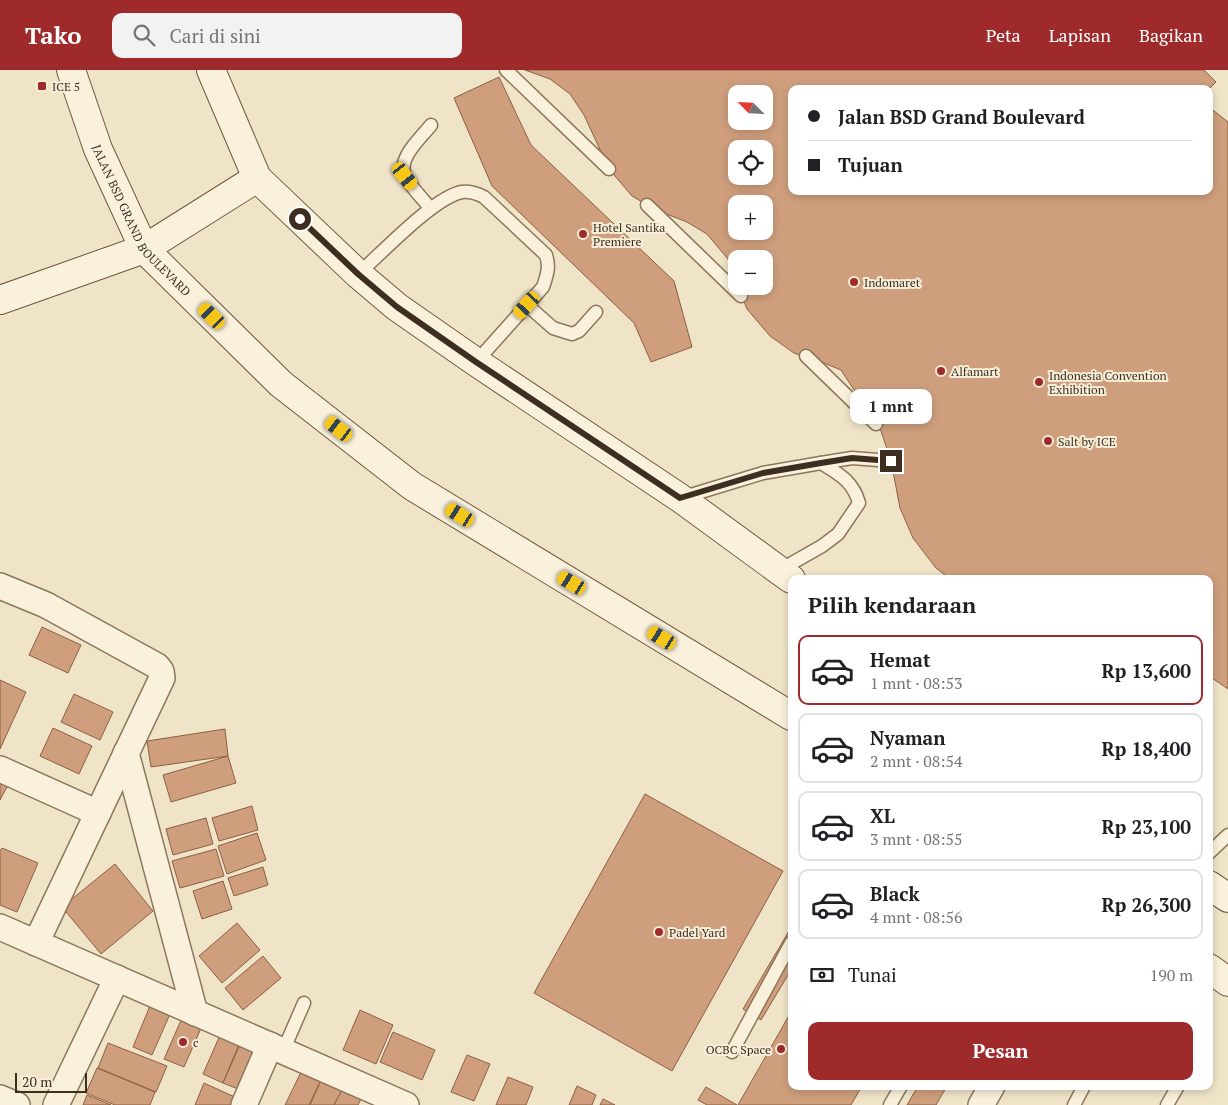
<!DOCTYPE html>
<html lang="id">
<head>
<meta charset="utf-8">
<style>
	body { margin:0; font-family:"PT Serif",serif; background:#f2f2f2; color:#202124; height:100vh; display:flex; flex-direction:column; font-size:19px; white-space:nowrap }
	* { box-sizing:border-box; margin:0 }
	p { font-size:16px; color:#757577 }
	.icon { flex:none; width:28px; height:28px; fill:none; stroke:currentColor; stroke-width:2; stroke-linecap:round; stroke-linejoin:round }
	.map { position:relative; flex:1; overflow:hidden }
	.sheet { position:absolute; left:788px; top:505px; width:425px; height:515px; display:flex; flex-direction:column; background:#fff; border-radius:10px; box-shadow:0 2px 8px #0003 }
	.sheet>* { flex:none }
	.top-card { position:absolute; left:788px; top:15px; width:425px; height:110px; border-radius:10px; box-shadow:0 2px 8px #0003; display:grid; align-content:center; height:110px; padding:0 20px; background:#fff }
	.needle { width:32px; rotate:294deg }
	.tools { position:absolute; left:728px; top:15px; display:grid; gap:10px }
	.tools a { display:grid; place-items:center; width:45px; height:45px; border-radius:10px; background:#fff; box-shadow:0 2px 8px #0003; font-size:25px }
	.scale { position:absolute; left:15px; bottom:12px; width:72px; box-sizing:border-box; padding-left:5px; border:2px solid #3d2e20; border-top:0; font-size:14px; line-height:18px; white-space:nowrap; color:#3d2e20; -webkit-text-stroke:4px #f7eed8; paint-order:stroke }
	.end { position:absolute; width:22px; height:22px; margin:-11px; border:6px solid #3d2e20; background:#fff; box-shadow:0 0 0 2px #fff }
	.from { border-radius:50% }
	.bubble { position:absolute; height:35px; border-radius:10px; background:#fff; box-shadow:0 2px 8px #0003; font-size:16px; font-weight:700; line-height:35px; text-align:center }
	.car { position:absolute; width:15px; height:30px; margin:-15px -8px; border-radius:6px; box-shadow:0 0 4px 1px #0007; background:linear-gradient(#f5c518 24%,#345 0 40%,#f5c518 0 76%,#345 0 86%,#f5c518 0) }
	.top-card b { display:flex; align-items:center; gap:18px; height:48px; font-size:19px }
	.top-card b+b { border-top:1px solid #e0e0e0 }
	.top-card i { width:12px; height:12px; background:#202124 }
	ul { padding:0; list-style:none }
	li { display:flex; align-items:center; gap:15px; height:70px; margin:0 10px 8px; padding:0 10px; border:2px solid #e0e0e0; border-radius:10px }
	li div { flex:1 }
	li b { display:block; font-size:19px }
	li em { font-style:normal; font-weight:700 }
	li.current { border-color:#9e2a2b }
	li>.icon { width:45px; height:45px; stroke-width:1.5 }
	h2 { padding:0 20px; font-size:22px; line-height:60px }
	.pay { display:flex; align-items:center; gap:12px; height:55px; padding:0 20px; font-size:19px }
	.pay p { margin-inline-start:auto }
	.cta { display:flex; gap:10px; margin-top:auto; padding:10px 20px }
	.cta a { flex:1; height:58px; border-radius:10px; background:#9e2a2b; color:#fff; font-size:20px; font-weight:700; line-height:58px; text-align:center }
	header { display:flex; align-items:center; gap:30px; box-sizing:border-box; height:70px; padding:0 25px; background:#9e2a2b; color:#fff }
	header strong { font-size:24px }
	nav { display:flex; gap:28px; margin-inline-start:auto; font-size:18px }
	.search { width:350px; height:45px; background:#f2f2f2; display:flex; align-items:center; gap:12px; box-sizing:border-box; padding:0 18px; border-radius:10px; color:#757577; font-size:19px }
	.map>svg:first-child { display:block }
	.building { fill:#cf9f7d; stroke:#8d5f41; fill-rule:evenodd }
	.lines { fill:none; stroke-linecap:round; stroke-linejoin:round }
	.lane-casing { stroke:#8d765c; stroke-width:15 }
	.street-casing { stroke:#8d765c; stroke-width:28 }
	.secondary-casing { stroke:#6f573f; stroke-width:30 }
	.lane { stroke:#faf1dc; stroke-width:12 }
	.street { stroke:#faf1dc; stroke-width:25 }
	.secondary { stroke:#faf1dc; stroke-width:28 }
	.route { stroke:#3d2e20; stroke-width:6 }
	.poi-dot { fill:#9e2a2b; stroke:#f7eed8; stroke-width:2 }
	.labels { text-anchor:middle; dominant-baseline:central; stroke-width:4; stroke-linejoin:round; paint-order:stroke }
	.poi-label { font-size:12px; fill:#3d2e20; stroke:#f7eed8; text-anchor:start }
	.street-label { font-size:12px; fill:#3d2e20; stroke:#f7eed8 }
</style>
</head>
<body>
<header>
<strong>Tako</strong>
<div class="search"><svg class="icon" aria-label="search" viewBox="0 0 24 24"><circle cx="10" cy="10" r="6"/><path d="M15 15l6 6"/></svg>Cari di sini</div>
<nav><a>Peta</a><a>Lapisan</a><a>Bagikan</a></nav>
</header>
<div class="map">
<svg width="1228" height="1035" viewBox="0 0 1228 1035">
	<rect width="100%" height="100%" fill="#f0e4c8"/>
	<g class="building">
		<path d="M525 0H1204L1216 12 1209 19H791V121H1209V37L1228 52V619L1209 606V509H950L936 498 913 468 900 438 891 391 881 361 841 300 819 291 794 283 770 266 747 239 738 216H764V189H736V213L728 189 707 164 687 152 656 140 632 126 609 99 584 45 570 24 550 9ZM736 24H764V51H736ZM736 79H764V106H736ZM736 134H764V161H736Z"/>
		<polygon points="499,7 531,75 674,211 692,277 651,292 634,253 492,116 454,28"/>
		<polygon points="42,557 81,575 68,603 29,585"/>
		<polygon points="0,610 26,622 0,679"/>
		<polygon points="74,624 113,642 100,670 61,652"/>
		<polygon points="53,658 92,676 79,704 40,686"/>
		<polygon points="225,659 228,686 151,697 147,671"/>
		<polygon points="228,686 236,713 171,732 163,705"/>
		<polygon points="0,711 8,715 0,730"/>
		<polygon points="645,724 783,801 672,1001 534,923"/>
		<polygon points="252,736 258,760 219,771 212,748"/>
		<polygon points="206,748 213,774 173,785 166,759"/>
		<polygon points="257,763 266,790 227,804 218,776"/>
		<polygon points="2,778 38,793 17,842 0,835 0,781"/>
		<polygon points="216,779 224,806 180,818 172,791"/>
		<polygon points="115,794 153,841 101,884 62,837"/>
		<polygon points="263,797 268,815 234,826 228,808"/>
		<polygon points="223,811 232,839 202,849 193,821"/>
		<polygon points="237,853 260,880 222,913 199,886"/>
		<polygon points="789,861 791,862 791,900 761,950 743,939"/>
		<polygon points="263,886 281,908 243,940 225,918"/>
		<polygon points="150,936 170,944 152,985 133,977"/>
		<polygon points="360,940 393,955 376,994 343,980"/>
		<polygon points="791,942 791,1016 862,1016 851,1035 738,1035"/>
		<polygon points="182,948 202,956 184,997 164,989"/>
		<polygon points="393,962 435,980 422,1010 380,992"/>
		<polygon points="221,963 240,972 223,1013 203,1004"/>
		<polygon points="241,972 261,980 243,1021 223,1013"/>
		<polygon points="108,973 167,996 156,1022 98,998"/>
		<polygon points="467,985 490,994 474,1031 451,1022"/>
		<polygon points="97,998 155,1022 150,1035 115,1035 86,1023"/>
		<polygon points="303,998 322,1008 309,1035 285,1035"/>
		<polygon points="508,1007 533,1017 526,1035 496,1035"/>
		<polygon points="322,1008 343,1018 334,1035 310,1035"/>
		<polygon points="204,1013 237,1028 234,1035 195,1035"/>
		<polygon points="577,1016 596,1025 592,1035 569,1035"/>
		<polygon points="918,1016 947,1016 936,1035 907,1035"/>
		<polygon points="706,1017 737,1035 707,1035 698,1030"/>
		<polygon points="343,1018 362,1027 358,1035 334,1035"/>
		<polygon points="87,1025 111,1035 83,1035"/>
		<polygon points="603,1029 615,1035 600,1035"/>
	</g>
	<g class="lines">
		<defs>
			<g id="lane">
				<polyline points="506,0 609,99"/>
				<polyline points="647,135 741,226"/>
				<path d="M430 138C423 129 410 116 405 106 397 88 421 68 431 55"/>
				<path d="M358 204C381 184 434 127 462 122 470 121 476 123 484 127L546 185C550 197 547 205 543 217L476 292"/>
				<polyline points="527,235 553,258 572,264 579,261 596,242"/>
				<polyline points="806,286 876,354"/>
				<polyline points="681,428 763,403 821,393 852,388 891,391"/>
				<path d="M780 500 822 476 838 464 859 433C853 411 839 404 821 393"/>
				<polyline points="1209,783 1228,765"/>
				<polyline points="283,981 304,933"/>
				<polyline points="732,982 791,873"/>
				<polyline points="890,1035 901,1016"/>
				<polyline points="1074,1035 1084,1016"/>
				<polyline points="1167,1035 1178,1016"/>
			</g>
			<g id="street">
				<polyline points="0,516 46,535 157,596 161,601 162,608 36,873"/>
				<polyline points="126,683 195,943"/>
				<polyline points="0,699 98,743"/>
				<polyline points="0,857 406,1035"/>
				<polyline points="0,1028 17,1035"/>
				<polyline points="56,1035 117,908"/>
				<polyline points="244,1035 270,975"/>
				<polyline points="981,1035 992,1016"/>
			</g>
			<g id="secondary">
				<path id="s1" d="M71 0 98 79 144 179 281 314 412 416 791 646"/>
				<polyline points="211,0 257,108 358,204 397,237 476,292 680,428 791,509"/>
				<polyline points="0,230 144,179 257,108"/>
				<polyline points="1209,815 1228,828"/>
				<polyline points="1209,898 1228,912"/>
			</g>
		</defs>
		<use href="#lane" class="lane-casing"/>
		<use href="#street" class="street-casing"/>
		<use href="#secondary" class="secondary-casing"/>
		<use href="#lane" class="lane"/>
		<use href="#street" class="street"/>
		<use href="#secondary" class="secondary"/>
	</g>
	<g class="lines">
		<polyline class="route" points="300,149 358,204 397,237 476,292 680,428 763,403 821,393 852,388 891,391"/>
	</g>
	<g class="poi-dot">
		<rect x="37" y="11" width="10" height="10" rx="2.5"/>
		<circle cx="583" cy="164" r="5"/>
		<circle cx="854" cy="212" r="5"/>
		<circle cx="941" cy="301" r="5"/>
		<circle cx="1039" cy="312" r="5"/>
		<circle cx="1048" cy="371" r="5"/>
		<circle cx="659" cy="862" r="5"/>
		<circle cx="183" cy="972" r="5"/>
		<circle cx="781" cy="979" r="5"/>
	</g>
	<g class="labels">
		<g class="poi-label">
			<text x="52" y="16">ICE 5</text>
			<text x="593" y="157">Hotel Santika<tspan x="593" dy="14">Premiere</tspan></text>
			<text x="864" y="212">Indomaret</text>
			<text x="951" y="301">Alfamart</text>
			<text x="1049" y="305">Indonesia Convention<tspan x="1049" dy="14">Exhibition</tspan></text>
			<text x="1058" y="371">Salt by ICE</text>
			<text x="669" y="862">Padel Yard</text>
			<text x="193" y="972">c</text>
			<text x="771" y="979" text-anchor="end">OCBC Space</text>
		</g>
		<g class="street-label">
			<text stroke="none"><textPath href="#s1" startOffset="168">JALAN BSD GRAND BOULEVARD</textPath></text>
		</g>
	</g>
</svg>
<div class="tools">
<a><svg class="needle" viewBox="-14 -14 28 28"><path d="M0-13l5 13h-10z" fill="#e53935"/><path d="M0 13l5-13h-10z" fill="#757577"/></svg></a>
<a><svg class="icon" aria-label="locate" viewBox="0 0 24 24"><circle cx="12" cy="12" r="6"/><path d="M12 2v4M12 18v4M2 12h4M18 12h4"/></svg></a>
<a>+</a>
<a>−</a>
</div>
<div class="scale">20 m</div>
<i class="end from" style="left:300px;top:149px"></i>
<i class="end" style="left:891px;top:391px"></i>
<div class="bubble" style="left:850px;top:319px;width:82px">1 mnt</div>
<i class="car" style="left:405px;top:106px;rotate:142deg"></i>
<i class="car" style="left:527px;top:235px;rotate:222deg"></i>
<i class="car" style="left:212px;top:246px;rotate:314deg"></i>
<i class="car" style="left:339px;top:359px;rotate:308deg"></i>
<i class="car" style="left:460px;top:445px;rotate:301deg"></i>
<i class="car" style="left:572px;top:513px;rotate:301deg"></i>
<i class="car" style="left:662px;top:568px;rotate:301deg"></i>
<div class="top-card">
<b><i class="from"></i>Jalan BSD Grand Boulevard</b>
<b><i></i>Tujuan</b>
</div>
<section class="sheet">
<h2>Pilih kendaraan</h2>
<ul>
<li class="current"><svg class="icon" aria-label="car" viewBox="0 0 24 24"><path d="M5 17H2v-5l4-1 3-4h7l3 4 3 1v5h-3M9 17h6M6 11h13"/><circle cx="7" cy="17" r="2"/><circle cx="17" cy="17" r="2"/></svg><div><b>Hemat</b><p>1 mnt · 08:53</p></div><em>Rp 13,600</em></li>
<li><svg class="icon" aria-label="car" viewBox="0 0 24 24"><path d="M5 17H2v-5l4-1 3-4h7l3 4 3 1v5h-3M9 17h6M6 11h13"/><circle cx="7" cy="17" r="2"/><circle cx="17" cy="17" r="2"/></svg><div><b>Nyaman</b><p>2 mnt · 08:54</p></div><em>Rp 18,400</em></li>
<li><svg class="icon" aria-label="car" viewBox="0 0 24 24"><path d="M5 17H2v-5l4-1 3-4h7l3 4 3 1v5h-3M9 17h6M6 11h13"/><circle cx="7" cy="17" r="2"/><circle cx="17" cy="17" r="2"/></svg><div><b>XL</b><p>3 mnt · 08:55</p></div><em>Rp 23,100</em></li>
<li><svg class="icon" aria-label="car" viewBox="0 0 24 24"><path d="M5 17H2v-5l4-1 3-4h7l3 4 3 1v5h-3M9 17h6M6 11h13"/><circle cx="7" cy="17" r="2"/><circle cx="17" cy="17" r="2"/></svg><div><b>Black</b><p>4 mnt · 08:56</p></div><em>Rp 26,300</em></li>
</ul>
<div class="pay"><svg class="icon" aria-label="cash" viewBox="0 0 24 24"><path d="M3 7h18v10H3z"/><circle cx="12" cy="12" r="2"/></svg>Tunai<p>190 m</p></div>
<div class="cta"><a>Pesan</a></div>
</section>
</div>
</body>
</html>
